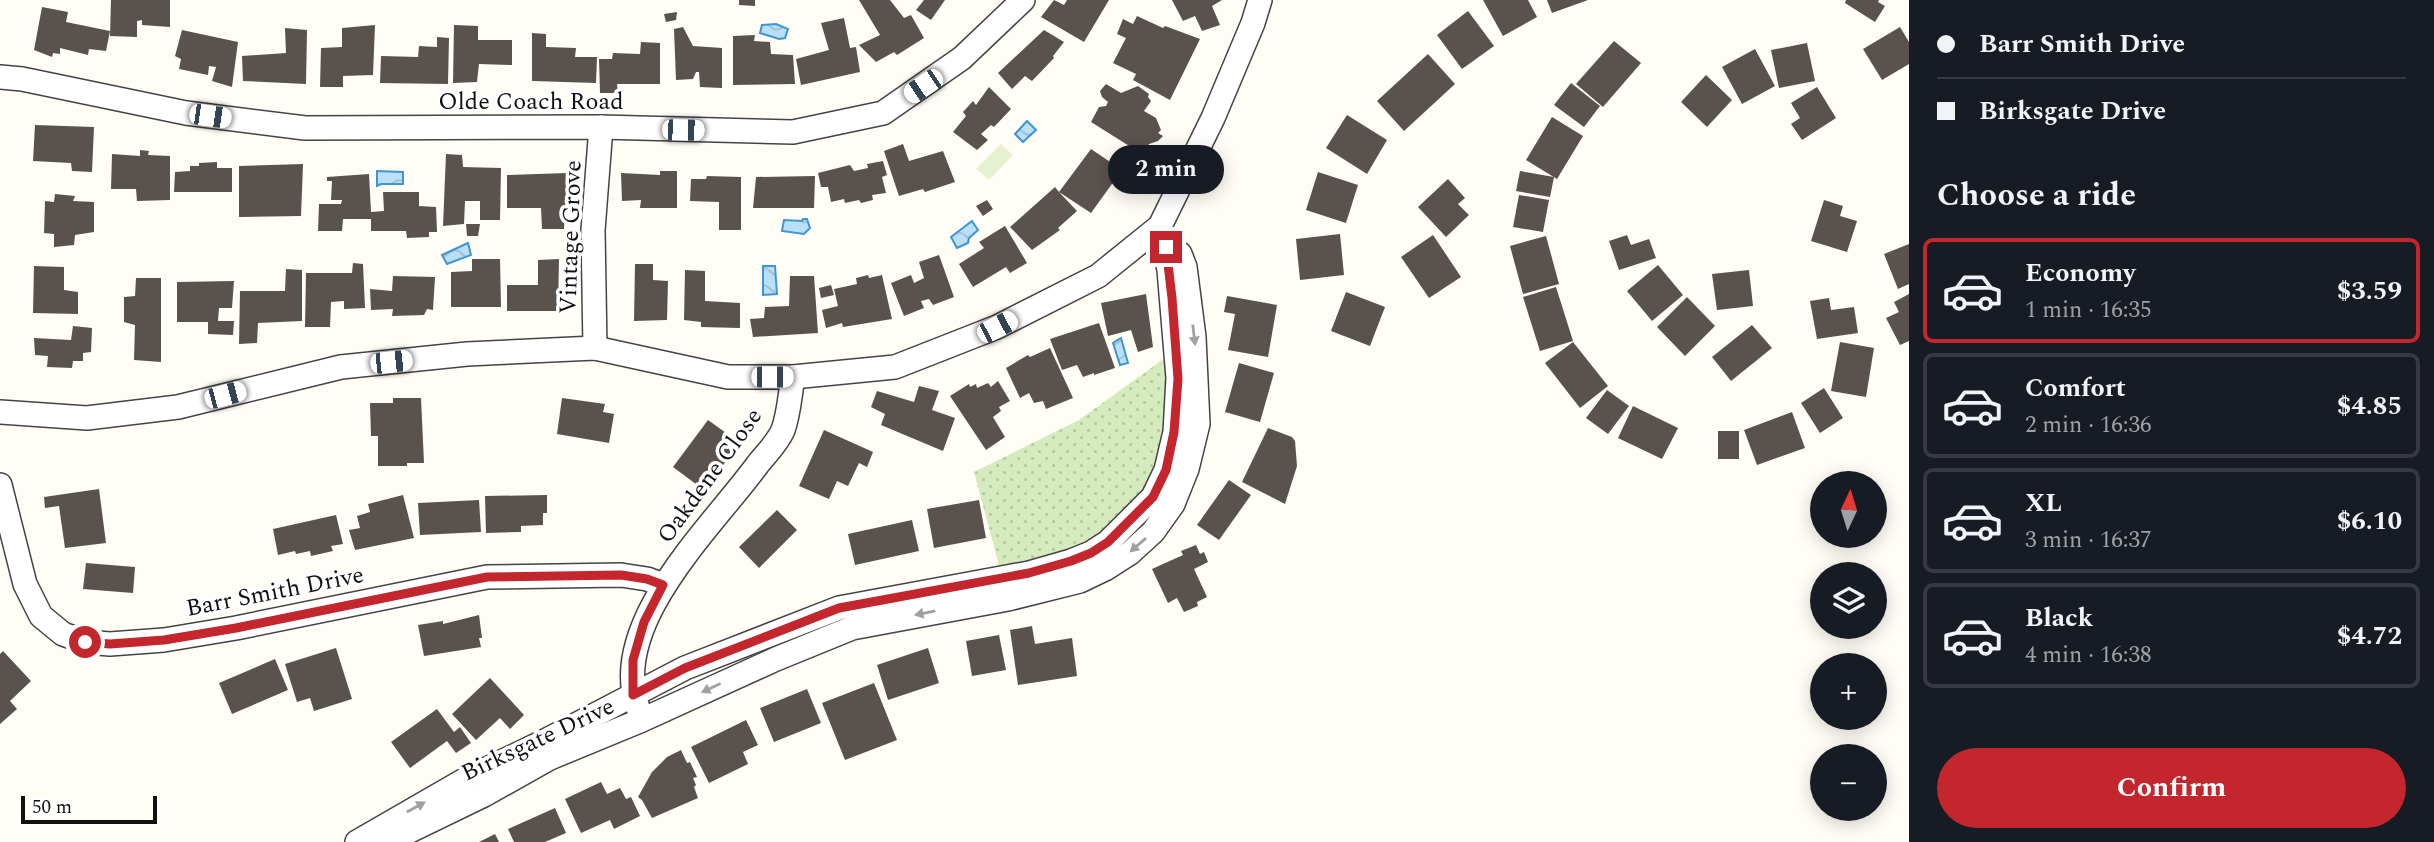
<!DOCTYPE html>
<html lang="en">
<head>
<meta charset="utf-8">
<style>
	body { margin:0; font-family:Spectral,serif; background:#242831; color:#f1f3f6; height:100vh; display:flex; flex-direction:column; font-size:26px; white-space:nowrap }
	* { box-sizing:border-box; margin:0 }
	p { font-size:23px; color:#9ea1a6 }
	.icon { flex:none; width:38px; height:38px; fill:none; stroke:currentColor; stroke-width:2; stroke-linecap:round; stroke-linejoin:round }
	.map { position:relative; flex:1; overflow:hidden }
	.panel { display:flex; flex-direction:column; background:#171b24; width:525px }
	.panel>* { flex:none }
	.top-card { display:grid; align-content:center; height:154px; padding:0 28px; background:#171b24 }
	.needle { width:46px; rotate:4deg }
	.fabs { position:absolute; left:1810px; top:471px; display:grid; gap:14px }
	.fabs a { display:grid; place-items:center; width:77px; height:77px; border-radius:50%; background:#171b24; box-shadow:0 4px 18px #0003; font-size:35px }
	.scale { position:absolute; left:21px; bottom:18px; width:136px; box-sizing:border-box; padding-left:7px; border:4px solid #111; border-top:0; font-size:19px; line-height:24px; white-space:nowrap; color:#111; -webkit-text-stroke:5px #fff; paint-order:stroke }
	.end { position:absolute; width:32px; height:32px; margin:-16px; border:9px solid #c4262e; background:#fff; box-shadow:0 0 0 4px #fff }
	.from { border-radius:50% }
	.bubble { position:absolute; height:49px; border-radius:24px; background:#171b24; box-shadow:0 4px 18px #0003; font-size:23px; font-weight:700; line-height:49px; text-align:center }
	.car { position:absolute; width:21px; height:42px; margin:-21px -10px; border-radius:9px; box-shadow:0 0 5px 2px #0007; background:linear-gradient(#fff 24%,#345 0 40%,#fff 0 76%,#345 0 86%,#fff 0) }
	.top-card b { display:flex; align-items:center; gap:24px; height:66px; font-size:26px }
	.top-card b+b { border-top:2px solid #363941 }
	.top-card i { width:18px; height:18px; background:#f1f3f6 }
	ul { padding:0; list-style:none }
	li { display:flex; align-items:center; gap:21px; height:105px; margin:0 14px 10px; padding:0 14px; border:4px solid #363941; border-radius:10px }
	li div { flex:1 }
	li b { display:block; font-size:26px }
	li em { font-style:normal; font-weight:700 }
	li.selected { border-color:#c4262e }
	li>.icon { width:63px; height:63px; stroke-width:1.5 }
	h2 { padding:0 28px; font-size:32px; line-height:84px }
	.primary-button { display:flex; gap:14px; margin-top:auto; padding:14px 28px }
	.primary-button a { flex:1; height:80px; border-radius:42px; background:#c4262e; color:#fff; font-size:28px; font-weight:700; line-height:80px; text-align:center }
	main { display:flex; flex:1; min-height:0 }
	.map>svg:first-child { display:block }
	.park { fill:url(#park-dots) }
	.pitch { fill:#e6f2cf }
	.water { fill:url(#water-waves); stroke:#3f96cf; stroke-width:2 }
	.building { fill:#5a524d }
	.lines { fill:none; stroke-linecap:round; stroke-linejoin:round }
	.minor-casing { stroke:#444; stroke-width:26 }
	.minor { stroke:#fff; stroke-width:23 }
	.oneway { fill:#a0a0a0 }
	.route { stroke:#c4262e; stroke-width:9 }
	.labels { text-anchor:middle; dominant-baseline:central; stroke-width:7; stroke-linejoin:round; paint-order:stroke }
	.street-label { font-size:24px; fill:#111; stroke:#fff }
</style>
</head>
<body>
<main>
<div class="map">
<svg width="1909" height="842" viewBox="0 0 1909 842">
	<defs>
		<pattern id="park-dots" width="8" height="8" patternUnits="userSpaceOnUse" patternTransform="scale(1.75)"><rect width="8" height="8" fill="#d5ebbd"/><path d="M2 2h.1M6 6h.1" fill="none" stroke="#b6c8a1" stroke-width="1.8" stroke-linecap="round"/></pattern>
		<pattern id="water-waves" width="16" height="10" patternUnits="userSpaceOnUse" patternTransform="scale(1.75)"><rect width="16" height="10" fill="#b9e0f7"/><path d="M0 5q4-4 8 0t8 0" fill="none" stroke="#9ebfd3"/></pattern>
	</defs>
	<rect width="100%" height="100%" fill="#fffdf5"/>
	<polygon class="park" points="1194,337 1153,532 1008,599 974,472 1079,420"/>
	<polygon class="pitch" points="1001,144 1013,155 989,180 976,169"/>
	<g class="water">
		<polygon points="776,24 788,29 785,38 779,39 760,33 762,25"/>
		<polygon points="1027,121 1036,130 1023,142 1015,134"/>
		<polygon points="377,171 403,172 403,184 381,184 377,186"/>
		<polygon points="803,219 807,219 810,228 804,234 782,231 784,220 802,221"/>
		<polygon points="972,221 978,230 969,238 968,243 957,248 951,237"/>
		<polygon points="468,243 471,255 447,264 442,255"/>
		<polygon points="763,266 775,266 777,294 763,295"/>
		<polygon points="1121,338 1128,363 1120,365 1113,343"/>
	</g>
	<g class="building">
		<polygon points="111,0 170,0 170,27 142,25 142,20 137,21 137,37 110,36"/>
		<polygon points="739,0 755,0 755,6 739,5"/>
		<polygon points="859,0 890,0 904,18 911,15 924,38 897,55 894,52 876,62 859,45 880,35"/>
		<polygon points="924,0 945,0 931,20 916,10"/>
		<polygon points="1054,0 1064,5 1067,0 1109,0 1084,42 1041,17"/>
		<polygon points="1172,0 1222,0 1212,6 1220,25 1202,31 1195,16 1183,21"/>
		<polygon points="1483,0 1528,0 1537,17 1503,36"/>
		<polygon points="1547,0 1588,0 1552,13"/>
		<polygon points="1846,0 1879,0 1878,2 1885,6 1875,22 1845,3"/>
		<polygon points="42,7 68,12 66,22 110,31 106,51 89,49 88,55 60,48 60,54 53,53 52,57 34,50"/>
		<polygon points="1468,11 1494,46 1462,69 1437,35"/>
		<polygon points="677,12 676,20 666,22 664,14"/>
		<polygon points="1137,16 1163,28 1165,26 1200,39 1170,100 1133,80 1136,74 1113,63 1126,38 1117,34 1123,19 1133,24"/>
		<polygon points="844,18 850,48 856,47 860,72 801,85 796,59 829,50 821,23"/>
		<polygon points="375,25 373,75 343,76 343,87 320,87 321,48 342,47 342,28"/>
		<polygon points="454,25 478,26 478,40 512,40 512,65 479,64 477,82 453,83"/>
		<polygon points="683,27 693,46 722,48 722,88 700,87 699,72 696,72 693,79 676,80 674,29"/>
		<polygon points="1900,27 1909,42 1909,64 1882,80 1863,49"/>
		<polygon points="285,28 307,30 306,84 243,81 242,56 286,53"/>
		<polygon points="182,30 238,42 232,87 212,81 216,67 209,66 208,75 179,69 181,59 175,56"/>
		<polygon points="1044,30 1064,42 1053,56 1054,58 1032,81 1025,76 1012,89 998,73"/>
		<polygon points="532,33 546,34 546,47 576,48 575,57 597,57 596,83 532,81"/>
		<polygon points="755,35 754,41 770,42 771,54 793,55 795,84 733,85 733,36"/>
		<polygon points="437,37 449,38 448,84 380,83 381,56 418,57 419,46 437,47"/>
		<polygon points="1614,41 1641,63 1603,107 1576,84"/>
		<polygon points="641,42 660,43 660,84 617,84 618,93 600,93 599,59 612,59 613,53 640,54"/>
		<polygon points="1807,43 1815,81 1779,88 1771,50"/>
		<polygon points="1755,49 1775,86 1742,104 1722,67"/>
		<polygon points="1428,54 1455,84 1404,131 1377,101"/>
		<polygon points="1706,75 1732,100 1707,127 1681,102"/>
		<polygon points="1571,83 1600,106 1584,127 1554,105"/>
		<polygon points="1106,84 1121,93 1138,86 1149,94 1148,97 1151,101 1144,111 1156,118 1161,130 1158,133 1163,136 1158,141 1149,144 1142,154 1091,122 1099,107 1106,106 1108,102 1102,97 1100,91"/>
		<polygon points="989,87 1011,109 994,127 991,125 981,134 988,140 977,150 953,132 966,116 963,112 973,101 976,105"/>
		<polygon points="1817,87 1836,118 1802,140 1791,124 1800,118 1791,103"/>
		<polygon points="1347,115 1387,140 1367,174 1326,148"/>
		<polygon points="1552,117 1583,136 1557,179 1526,160"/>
		<polygon points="35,125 94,127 92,172 72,171 71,163 33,161"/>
		<polygon points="903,144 909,161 943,151 955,182 925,192 923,189 899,196 884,151"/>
		<polygon points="1091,149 1122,170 1091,213 1059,192 1077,211 1058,228 1060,230 1032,250 1010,227 1055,187 1059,192"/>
		<polygon points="140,150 149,151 148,155 170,156 170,200 137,201 136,189 111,189 112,154 140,156"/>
		<polygon points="446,154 462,155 463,167 501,168 500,220 480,220 480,201 465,201 464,224 443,226"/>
		<polygon points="883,161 887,175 882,177 886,193 872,195 873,200 861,203 859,200 845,203 844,199 831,202 828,187 821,187 818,173 850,165 854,171 868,168 867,164"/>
		<polygon points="217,162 217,168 232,168 232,192 174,192 175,172 190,171 190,166 199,166 199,163"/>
		<polygon points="303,164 301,216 239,217 239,166"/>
		<polygon points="660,171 677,171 677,208 640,208 641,200 622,201 621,173 660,175"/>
		<polygon points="1520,171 1554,177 1550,197 1516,191"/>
		<polygon points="1318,172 1358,185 1346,223 1306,210"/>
		<polygon points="567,173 564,229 542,229 541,208 507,208 507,175"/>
		<polygon points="369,174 371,212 384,211 383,192 419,192 419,206 436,207 437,232 429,232 429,237 407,238 406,231 371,231 371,219 343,219 342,231 318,231 319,204 341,204 342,200 331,200 332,181 327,181 327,177"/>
		<polygon points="707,176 741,177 741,230 719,230 719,202 690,201 691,179 706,179"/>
		<polygon points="815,176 814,208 753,208 756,177"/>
		<polygon points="1448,179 1465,198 1458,204 1469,215 1446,237 1418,207"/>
		<polygon points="55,194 75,196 73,201 94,202 94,232 75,235 74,245 54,247 54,234 44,233 45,201 54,202"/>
		<polygon points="1519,195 1549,200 1543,232 1513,227"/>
		<polygon points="987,200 993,209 983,216 976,206"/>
		<polygon points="1824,200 1843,206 1840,216 1857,221 1847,252 1811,241"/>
		<polygon points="466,224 480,224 478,236 467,236"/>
		<polygon points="1005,226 1027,263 1010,273 1006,267 973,287 959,264 984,248 979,242"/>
		<polygon points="1340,234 1344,275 1300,280 1296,239"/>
		<polygon points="1433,235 1461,277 1429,298 1401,257"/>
		<polygon points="1627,235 1631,245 1649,239 1656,258 1619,270 1609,241"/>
		<polygon points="1546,236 1559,284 1523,294 1510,246"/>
		<polygon points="1909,244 1909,284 1898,289 1884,254"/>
		<polygon points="939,255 954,297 933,305 929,299 921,301 924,308 904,316 891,283 911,275 914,283 924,278 919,262"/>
		<polygon points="472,259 500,259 501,307 451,307 451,272 472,271"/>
		<polygon points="559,259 558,311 507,311 507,285 538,285 538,260"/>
		<polygon points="353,263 363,264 365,308 344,309 344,301 331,302 330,327 305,327 306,273 352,273"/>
		<polygon points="635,264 653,264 653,280 668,281 667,320 634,321"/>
		<polygon points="1658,265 1683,295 1652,321 1627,291"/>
		<polygon points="34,266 64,267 64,290 78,292 78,314 33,313"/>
		<polygon points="286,269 302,270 302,321 258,323 257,343 239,344 240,291 285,291"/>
		<polygon points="685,270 705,271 705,301 740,303 740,328 701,327 701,322 684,320"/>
		<polygon points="1749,270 1753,306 1717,310 1712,274"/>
		<polygon points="868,275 869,278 882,275 892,319 843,327 842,323 826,328 822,310 838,306 834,289 857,284 856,278"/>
		<polygon points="393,276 435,277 433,310 427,309 424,315 392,316 393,309 371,310 370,289 392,291"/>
		<polygon points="790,276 814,276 818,333 753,337 750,319 764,318 765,307 789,306"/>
		<polygon points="136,278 161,278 161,362 134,360 135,325 124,322 124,297 135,296"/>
		<polygon points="234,281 232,308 219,308 218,321 234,321 233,335 208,334 208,322 177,322 177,282"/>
		<polygon points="831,285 834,295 821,298 819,288"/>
		<polygon points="1556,287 1573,341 1540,351 1523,297"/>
		<polygon points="1346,292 1385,307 1370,346 1331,331"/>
		<polygon points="1146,294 1153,347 1138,352 1131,330 1108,336 1101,303"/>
		<polygon points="1909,294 1909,341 1900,345 1886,318 1899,312 1894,302"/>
		<polygon points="1227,296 1277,305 1268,357 1228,350 1235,314 1224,312"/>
		<polygon points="1687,297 1715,326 1685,356 1657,327"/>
		<polygon points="1829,298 1831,310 1854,307 1858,333 1817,339 1810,301"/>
		<polygon points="1099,323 1115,368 1094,375 1094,373 1083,377 1077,365 1062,370 1050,339"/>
		<polygon points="1752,325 1772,348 1731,381 1712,357"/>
		<polygon points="73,326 92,328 91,352 83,353 83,361 73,361 72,368 47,367 48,356 35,355 34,338 71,340"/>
		<polygon points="1573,342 1608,386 1580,408 1545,363"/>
		<polygon points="1840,342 1874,348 1866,397 1831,391"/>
		<polygon points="1050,348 1073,398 1046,409 1043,401 1034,403 1029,393 1020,398 1006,368 1028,355 1030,357"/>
		<polygon points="1239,363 1274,373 1260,422 1225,412"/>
		<polygon points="998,381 1010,401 999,407 1001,411 993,417 1005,437 986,450 950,396 969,384 970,387 976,384 977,388 988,383 991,387"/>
		<polygon points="919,386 939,391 932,410 955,418 943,451 881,425 885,414 871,407 877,391 914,402"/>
		<polygon points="1824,388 1843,418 1820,433 1801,403"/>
		<polygon points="1607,390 1629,406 1608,434 1586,418"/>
		<polygon points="393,398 421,398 424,463 407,463 407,466 378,466 378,436 371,436 370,403 393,403"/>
		<polygon points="562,398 605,404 603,412 614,414 609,443 557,434"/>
		<polygon points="1633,406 1678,428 1662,459 1618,438"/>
		<polygon points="1792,412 1805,448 1757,465 1744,430"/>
		<polygon points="708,420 740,443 704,490 673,467"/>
		<polygon points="1268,428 1292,437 1295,441 1297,466 1285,504 1242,482"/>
		<polygon points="824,430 873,452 867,467 859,463 848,486 837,481 829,499 799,486"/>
		<rect x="1718" y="431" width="21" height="28"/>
		<polygon points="1229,480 1251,495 1219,540 1197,525"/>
		<polygon points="99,489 106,543 65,548 59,506 45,508 44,497"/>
		<polygon points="403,495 414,538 355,550 349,530 360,528 357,516 370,512 368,504"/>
		<polygon points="547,495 547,513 543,513 543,525 521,526 521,532 486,533 485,496"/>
		<polygon points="479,500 481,532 420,535 418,503"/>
		<polygon points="979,500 986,538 934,548 927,509"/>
		<polygon points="777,510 797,530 759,568 739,547"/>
		<polygon points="336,515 343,544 331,546 333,551 311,556 310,551 296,554 295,551 278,555 273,529"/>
		<polygon points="912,520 919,551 855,565 848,534"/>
		<polygon points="1196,545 1200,554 1204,552 1208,562 1194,569 1207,597 1197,602 1198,606 1184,612 1177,598 1168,603 1152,569 1183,555 1181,551"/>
		<polygon points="86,563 135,567 133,593 83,589"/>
		<polygon points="479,615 482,638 479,638 481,647 424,656 418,625 443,621 443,624"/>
		<polygon points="1032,626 1035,644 1072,638 1077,676 1018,685 1010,630"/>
		<polygon points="999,635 1006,670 972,676 966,641"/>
		<polygon points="336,648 352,699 314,711 310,698 297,702 285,664"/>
		<polygon points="928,648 939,683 888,700 877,665"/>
		<polygon points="3,651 31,681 10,701 17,709 0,724 0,654"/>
		<polygon points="275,659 288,690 232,714 219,683"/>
		<polygon points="490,678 524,715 510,729 500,718 476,740 452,714"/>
		<polygon points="874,683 897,740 845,760 822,703"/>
		<polygon points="807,689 821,723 774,742 760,708"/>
		<polygon points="437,709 454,732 460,727 471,743 456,753 447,741 410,768 391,742"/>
		<polygon points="746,720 758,745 743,752 748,764 709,783 691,747"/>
		<polygon points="681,750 687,763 690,762 697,777 693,778 696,785 694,787 698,798 652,818 642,800 638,797 652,772 667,757"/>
		<polygon points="601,782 607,794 620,788 626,799 631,797 640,816 614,829 610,820 581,833 565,799"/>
		<polygon points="555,808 566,833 545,842 514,842 508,829"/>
		<polygon points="495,834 499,842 479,842"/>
	</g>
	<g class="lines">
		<defs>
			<g id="minor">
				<polyline points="0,77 22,79 186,113 305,128 601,127 793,132 883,113 962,58 1023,0"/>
				<polyline points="595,348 593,230 601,127"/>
				<polyline points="0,412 87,418 178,407 341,367 467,354 595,348 728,377 793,377 895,367 997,327 1098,276 1160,226"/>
				<polyline points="0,485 25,584 41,616 63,634 85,642 110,644 164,640 236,628 487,577 621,575 647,579 663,585"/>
				<path d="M638 708C607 624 713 526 758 464 766 454 778 442 783 430 789 414 790 394 793 377"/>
				<polyline points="357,842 468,778 543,742 685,668 839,608 1029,573 1071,561 1091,553 1108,542 1153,497 1166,470 1175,432 1178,378 1169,270 1160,226 1213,118 1253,23 1260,0"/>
				<polyline points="387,842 484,795 550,758 642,720 776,659 852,628 1008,599 1080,581 1105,569 1130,553 1153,532 1173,504 1187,469 1198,424 1194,337 1185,267 1180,254"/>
			</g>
		</defs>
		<use href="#minor" class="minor-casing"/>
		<use href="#minor" class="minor"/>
	</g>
	<defs><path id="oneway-solid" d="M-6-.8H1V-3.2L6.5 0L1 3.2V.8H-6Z" transform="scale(1.75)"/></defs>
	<g class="oneway">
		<use href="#oneway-solid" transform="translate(1194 335) rotate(83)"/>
		<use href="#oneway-solid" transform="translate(1138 545) rotate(139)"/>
		<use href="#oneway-solid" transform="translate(925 613) rotate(169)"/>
		<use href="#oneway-solid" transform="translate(711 688) rotate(155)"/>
		<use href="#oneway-solid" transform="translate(416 807) rotate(-29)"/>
	</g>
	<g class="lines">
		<polyline class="route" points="85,642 110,644 164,640 236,628 487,577 621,575 647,579 663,585 644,622 633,660 633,695 685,668 839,608 1029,573 1071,561 1091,553 1108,542 1153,497 1166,470 1174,432 1178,379 1172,298 1166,247"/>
	</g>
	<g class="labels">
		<g class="street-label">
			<text x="531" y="102">Olde Coach Road</text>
			<text transform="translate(571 237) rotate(-88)">Vintage Grove</text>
			<text transform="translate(710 476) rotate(-54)">Oakdene Close</text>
			<text transform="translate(275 592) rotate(-11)">Barr Smith Drive</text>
			<text transform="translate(538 740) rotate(-25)">Birksgate Drive</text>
		</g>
	</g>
</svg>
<div class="fabs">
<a><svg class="needle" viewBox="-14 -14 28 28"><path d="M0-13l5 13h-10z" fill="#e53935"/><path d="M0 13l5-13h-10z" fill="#9ea1a6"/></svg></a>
<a><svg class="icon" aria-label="layers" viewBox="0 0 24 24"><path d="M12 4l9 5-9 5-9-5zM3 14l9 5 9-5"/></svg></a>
<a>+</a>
<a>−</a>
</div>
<div class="scale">50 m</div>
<i class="end from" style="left:85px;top:642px"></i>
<i class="end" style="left:1166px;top:247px"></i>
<div class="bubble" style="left:1108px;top:145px;width:116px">2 min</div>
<i class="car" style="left:923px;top:86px;rotate:236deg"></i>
<i class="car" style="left:210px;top:116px;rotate:98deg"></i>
<i class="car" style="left:683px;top:130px;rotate:91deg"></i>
<i class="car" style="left:997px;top:327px;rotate:63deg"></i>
<i class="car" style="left:391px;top:362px;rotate:84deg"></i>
<i class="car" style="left:772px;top:377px;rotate:90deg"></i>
<i class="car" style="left:225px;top:395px;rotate:75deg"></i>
</div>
<section class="panel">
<div class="top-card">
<b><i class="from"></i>Barr Smith Drive</b>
<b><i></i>Birksgate Drive</b>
</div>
<h2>Choose a ride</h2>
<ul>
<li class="selected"><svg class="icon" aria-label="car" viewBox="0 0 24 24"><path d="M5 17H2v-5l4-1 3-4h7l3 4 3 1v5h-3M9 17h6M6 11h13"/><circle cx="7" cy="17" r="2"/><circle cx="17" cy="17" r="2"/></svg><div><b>Economy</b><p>1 min · 16:35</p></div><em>$3.59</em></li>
<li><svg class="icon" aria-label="car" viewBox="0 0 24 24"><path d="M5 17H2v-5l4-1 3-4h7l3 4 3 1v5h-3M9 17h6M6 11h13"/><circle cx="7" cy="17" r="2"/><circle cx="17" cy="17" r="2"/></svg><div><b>Comfort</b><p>2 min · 16:36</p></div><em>$4.85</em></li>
<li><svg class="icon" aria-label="car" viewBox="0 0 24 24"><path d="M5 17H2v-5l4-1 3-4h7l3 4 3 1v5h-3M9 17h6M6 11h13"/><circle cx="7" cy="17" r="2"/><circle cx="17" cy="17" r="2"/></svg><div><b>XL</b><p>3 min · 16:37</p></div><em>$6.10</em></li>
<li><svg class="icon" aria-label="car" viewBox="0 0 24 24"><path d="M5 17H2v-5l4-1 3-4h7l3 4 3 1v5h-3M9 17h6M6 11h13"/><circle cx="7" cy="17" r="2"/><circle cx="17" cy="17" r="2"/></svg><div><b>Black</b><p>4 min · 16:38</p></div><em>$4.72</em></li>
</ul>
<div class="primary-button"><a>Confirm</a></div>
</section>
</main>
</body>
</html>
